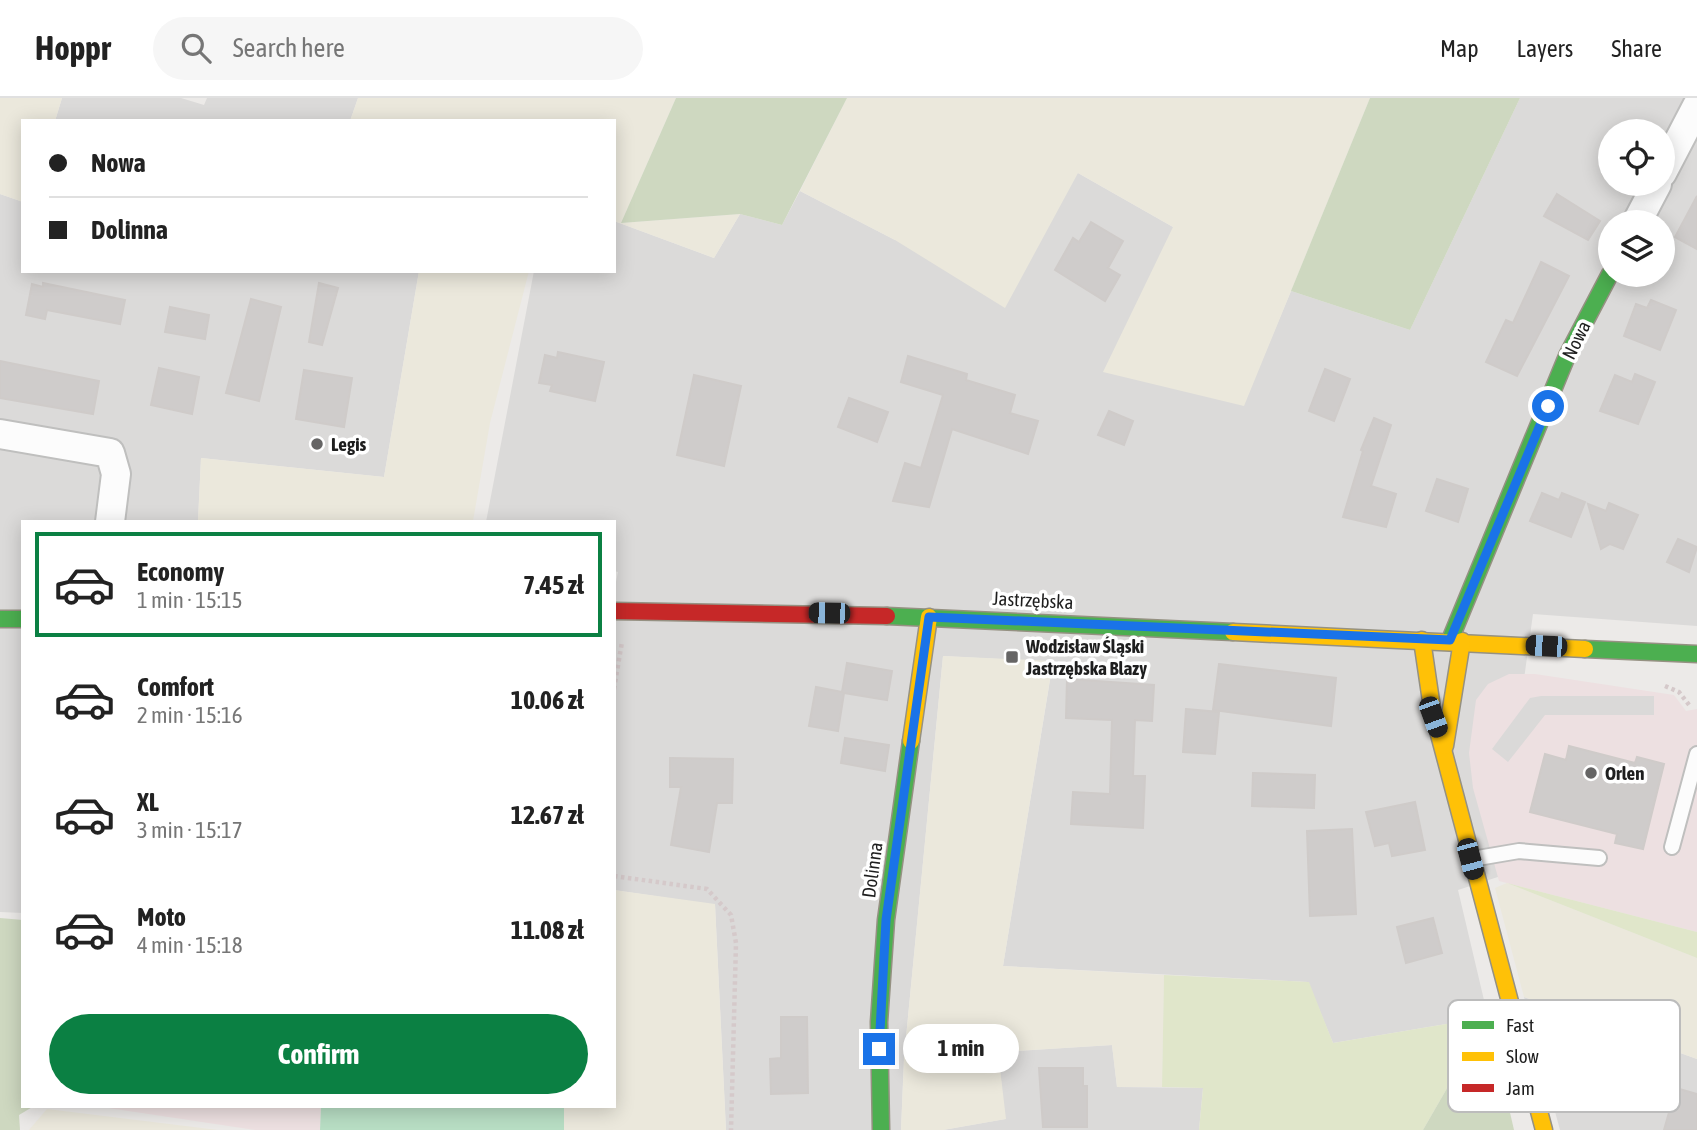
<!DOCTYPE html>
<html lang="en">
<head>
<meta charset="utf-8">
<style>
	body { margin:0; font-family:"Asap Condensed",sans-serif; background:#f6f6f6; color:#222; height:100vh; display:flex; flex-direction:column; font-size:26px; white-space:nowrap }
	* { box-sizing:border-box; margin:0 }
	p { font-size:23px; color:#767676 }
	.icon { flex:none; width:38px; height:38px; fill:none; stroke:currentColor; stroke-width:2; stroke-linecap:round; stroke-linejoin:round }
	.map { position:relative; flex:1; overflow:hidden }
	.details { position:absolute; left:21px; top:422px; width:595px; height:588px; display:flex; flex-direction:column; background:#fff; border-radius:0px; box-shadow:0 4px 18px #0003 }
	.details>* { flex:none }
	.hud { position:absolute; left:21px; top:21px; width:595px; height:154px; border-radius:0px; box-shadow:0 4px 18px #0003; display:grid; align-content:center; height:154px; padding:0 28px; background:#fff }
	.tools { position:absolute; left:1598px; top:21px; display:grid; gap:14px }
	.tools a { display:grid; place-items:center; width:77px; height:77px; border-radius:50%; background:#fff; box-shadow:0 4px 18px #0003; font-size:35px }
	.end { position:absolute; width:32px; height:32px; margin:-16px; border:9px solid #1a73e8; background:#fff; box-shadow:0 0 0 4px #fff }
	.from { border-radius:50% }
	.bubble { position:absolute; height:49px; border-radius:24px; background:#fff; box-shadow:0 4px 18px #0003; font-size:23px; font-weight:700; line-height:49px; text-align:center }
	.car { position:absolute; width:21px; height:42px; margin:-21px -10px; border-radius:9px; box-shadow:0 0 5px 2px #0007; background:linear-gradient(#222 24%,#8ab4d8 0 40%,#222 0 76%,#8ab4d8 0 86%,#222 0) }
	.hud b { display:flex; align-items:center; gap:24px; height:66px; font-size:26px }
	.hud b+b { border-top:2px solid #e0e0e0 }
	.hud i { width:18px; height:18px; background:#222 }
	ul { padding:12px 0 0; list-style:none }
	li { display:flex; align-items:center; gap:21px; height:105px; margin:0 14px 10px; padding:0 14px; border:4px solid transparent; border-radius:0px }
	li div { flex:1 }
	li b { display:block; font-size:26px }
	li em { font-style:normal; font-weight:700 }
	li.current { border-color:#0b8043 }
	li>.icon { width:63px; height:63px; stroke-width:1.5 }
	.cta { display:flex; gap:14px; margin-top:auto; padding:14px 28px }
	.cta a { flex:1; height:80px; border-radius:42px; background:#0b8043; color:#fff; font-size:28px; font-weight:700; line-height:80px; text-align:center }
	header { display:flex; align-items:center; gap:42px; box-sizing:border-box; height:98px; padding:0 35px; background:#fff; border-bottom:2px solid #e0e0e0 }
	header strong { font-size:33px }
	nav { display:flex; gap:38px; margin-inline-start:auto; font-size:24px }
	.search { width:490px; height:63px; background:#f6f6f6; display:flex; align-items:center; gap:18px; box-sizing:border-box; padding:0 24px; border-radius:38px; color:#767676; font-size:26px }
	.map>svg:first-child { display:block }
	.residential { fill:#dbdad9; fill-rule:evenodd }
	.commercial { fill:#ede0e1 }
	.farmland { fill:#ebe8dc }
	.grass { fill:#e0e6ca }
	.forest { fill:#ced8c0 }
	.pitch { fill:#b8dec4 }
	.parking { fill:#dad9d8 }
	.building { fill:#cfcccb; stroke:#cfcbc9; stroke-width:2 }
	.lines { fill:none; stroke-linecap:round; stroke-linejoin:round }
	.lane-casing { stroke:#bfbfbe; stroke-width:18 }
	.street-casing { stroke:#bfbfbe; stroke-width:32 }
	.fast-casing { stroke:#959182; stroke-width:19 }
	.slow-casing { stroke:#959182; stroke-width:19 }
	.jam-casing { stroke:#959182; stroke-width:19 }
	.path { stroke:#d5c9ca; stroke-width:4.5; stroke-dasharray:3.5 3.5; stroke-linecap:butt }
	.lane { stroke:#fcfcfc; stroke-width:14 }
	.street { stroke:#fcfcfc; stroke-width:28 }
	.fast { stroke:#4caf50; stroke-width:16 }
	.slow { stroke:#ffc107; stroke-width:16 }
	.jam { stroke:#c62828; stroke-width:16 }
	.route { stroke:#1a73e8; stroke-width:9 }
	.poi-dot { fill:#666565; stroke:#fff; stroke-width:2.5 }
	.labels { text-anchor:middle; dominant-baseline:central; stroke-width:7; stroke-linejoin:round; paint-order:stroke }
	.street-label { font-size:19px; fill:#1e1e1e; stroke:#fff }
	.poi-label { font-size:19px; font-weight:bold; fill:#1e1e1e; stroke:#fff; text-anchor:start }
	.key { fill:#fff; stroke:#bcbcbc; stroke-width:2 }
	.key-label { font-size:19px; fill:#1e1e1e }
</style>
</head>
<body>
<header>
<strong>Hoppr</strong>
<div class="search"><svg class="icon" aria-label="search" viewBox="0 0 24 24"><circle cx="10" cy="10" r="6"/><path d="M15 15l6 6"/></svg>Search here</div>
<nav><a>Map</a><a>Layers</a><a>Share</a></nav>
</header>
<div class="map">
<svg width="1697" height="1032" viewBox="0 0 1697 1032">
	<rect width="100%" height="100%" fill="#eceae8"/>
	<g class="residential">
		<polygon points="62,0 181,0 204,7 207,0 358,0 350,23 55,23"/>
		<path d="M1520 0H1697V528L1533 516 1524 581 1513 774 1458 792 1488 919 1333 945 1308 884 1003 868 1053 564 943 558 904 960 901 1032H726L715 807 614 792V494L618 474 614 473V424H486L534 173H614V123L714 160 740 116 782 127 800 93 895 142 1078 75 1173 129 1243 308 1291 193 1410 232ZM1610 33H1662V86H1610ZM1610 124H1662V177H1610Z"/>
		<polygon points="0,96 23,104 23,173 419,173 384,379 201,360 198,423 23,424 23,815 0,814"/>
		<polygon points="1524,899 1697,961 1697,1032 1560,1032"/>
		<polygon points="1112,947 1117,989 1203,990 1199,1032 943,1032 1005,1021 998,954"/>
	</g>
	<g class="commercial">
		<polygon points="1509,576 1535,576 1674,597 1686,613 1697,611 1697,834 1499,783 1473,690 1469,655 1476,602 1488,586"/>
		<polygon points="95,1008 321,1008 320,1032 255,1032"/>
	</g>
	<g class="farmland">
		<polygon points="0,0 62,0 55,23 23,23 23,104 0,96"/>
		<polygon points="358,0 676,0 621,125 740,116 714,160 614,123 614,23 350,23"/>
		<polygon points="847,0 1370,0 1244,308 1103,274 1173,129 1078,75 1005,210 895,142 800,93"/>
		<polygon points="419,173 529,173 490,325 473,423 198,423 201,360 384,379"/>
		<polygon points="943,558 1053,563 1003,868 1164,877 1162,989 1117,989 1112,947 998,954 1006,1021 943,1032 901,1032 904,960"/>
		<polygon points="1507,785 1697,860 1697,961 1524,899 1495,790"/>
		<polygon points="614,792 715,806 726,1032 564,1032 564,1008 614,1008"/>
		<polygon points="47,1011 218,1032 29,1032"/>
	</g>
	<g class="grass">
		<polygon points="1507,785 1697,834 1697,860"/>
		<polygon points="1164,877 1309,884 1333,945 1488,919 1423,1032 1199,1032 1203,990 1162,989"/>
	</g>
	<g class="forest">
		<polygon points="676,0 847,0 782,127 740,116 621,125"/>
		<polygon points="1370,0 1520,0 1410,232 1291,193"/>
		<polygon points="0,820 23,822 23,1008 34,1008 19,1017 20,1032 0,1032"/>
		<polygon points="1488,919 1514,1032 1423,1032"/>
	</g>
	<polygon class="pitch" points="321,1008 564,1008 564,1032 320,1032"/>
	<polygon class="parking" points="1541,598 1654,598 1654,617 1545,617 1508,664 1492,651 1530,600"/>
	<g class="building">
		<polygon points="1557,96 1600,123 1588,142 1544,118"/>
		<polygon points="1697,98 1697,151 1675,139"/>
		<polygon points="1091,124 1123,143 1108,170 1120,177 1105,203 1055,172 1073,140 1079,144"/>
		<polygon points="1541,164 1569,178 1517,278 1486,264 1506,222 1513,225"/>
		<polygon points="43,185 125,202 120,226 47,212 45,221 26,217 32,186 43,189"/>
		<polygon points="319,185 338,190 322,247 309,244"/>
		<polygon points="251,201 281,209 259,303 226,295"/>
		<polygon points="1651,202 1676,212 1660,252 1624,238 1636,206 1647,210"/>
		<polygon points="170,209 209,217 205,241 165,234"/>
		<polygon points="558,254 604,264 595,303 550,293 552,287 539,285 545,257 557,260"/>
		<polygon points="908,258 967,276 966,282 1015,297 1010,315 1038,323 1028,356 952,331 929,409 893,403 905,365 921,370 943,297 901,284"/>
		<polygon points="0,263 99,283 93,316 0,300"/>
		<polygon points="159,270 199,279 192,316 151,307"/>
		<polygon points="1325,271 1350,281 1334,323 1309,313"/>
		<polygon points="304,272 352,280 344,329 296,321"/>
		<polygon points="1635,276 1655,284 1638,326 1600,313 1615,277 1632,284"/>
		<polygon points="694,277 741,288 724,368 677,357"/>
		<polygon points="849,300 888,314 877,344 838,329"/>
		<polygon points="1109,313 1133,323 1124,347 1098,337"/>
		<polygon points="1374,320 1391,327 1371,388 1396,396 1386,429 1343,419 1363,353 1361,352"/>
		<polygon points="1437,381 1468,391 1458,424 1426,413"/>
		<polygon points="1542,395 1559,402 1562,395 1585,404 1571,439 1530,423"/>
		<polygon points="1609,405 1638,417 1623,451 1610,446 1601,451 1588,406 1606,413"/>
		<polygon points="1678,441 1697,449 1689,474 1667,464"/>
		<polygon points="847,565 892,573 887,602 844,595 838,633 809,628 816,589 842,594"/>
		<polygon points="1219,566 1336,580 1331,628 1213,612"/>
		<polygon points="1067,581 1154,587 1152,623 1135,622 1133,678 1145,678 1143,730 1071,726 1073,694 1110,696 1112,622 1066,620"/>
		<polygon points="1186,611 1219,614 1215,656 1183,654"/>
		<polygon points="845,640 889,647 885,673 841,665"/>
		<polygon points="1569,648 1635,665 1637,659 1664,666 1643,751 1615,745 1617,736 1530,714 1545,656 1566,662"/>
		<polygon points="670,660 733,661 732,705 717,705 709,754 671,747 681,689 670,689"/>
		<polygon points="1253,675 1315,677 1314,710 1252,708"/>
		<polygon points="1415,704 1425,752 1392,758 1389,745 1375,748 1366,714"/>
		<polygon points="1352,731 1356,816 1310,818 1307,733"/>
		<polygon points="1433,820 1442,855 1406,865 1397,829"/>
		<polygon points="781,919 807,919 808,995 771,996 770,961 781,960"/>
		<polygon points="1039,970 1083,970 1083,988 1087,988 1087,1029 1043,1029"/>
		<polygon points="1676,990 1697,996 1697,1032 1664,1032"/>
	</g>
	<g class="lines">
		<defs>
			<g id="lane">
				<polyline points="1672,749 1697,656"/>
				<polyline points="1472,761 1519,753 1599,760"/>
			</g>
			<g id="street">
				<polyline points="1662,75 1697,8"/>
				<polyline points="1637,124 1657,86"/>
				<polyline points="0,336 110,355 116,376 110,424"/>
			</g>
			<g id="fast">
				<polyline points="887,518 1233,534"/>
				<polyline points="0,521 23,521"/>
				<polyline points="1450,542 1567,258 1610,176"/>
				<polyline points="1585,551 1697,556"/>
				<polyline points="881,1032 879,924 886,822 911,643"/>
			</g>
			<g id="slow">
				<polyline points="1233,534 1585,551"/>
				<polyline points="1422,542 1432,610 1544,1032"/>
				<polyline points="911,643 929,519"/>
				<polyline points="1445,648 1462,543"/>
			</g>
			<polyline id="jam" points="614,513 887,518"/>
		</defs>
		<use href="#lane" class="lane-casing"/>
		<use href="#street" class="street-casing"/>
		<use href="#fast" class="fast-casing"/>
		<use href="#slow" class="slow-casing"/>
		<use href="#jam" class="jam-casing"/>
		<g class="path">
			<polyline points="1665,588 1679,594 1690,608"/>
			<polyline points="614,591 622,544"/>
			<polyline points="614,778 707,791 731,817 736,845 731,1032"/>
		</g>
		<use href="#lane" class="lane"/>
		<use href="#street" class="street"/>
		<use href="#fast" class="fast"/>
		<use href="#slow" class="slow"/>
		<use href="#jam" class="jam"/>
	</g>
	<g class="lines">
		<polyline class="route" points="879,951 886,822 929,519 1450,542 1548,308"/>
	</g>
	<g class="poi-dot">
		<circle cx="317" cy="346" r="7"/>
		<rect x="1005" y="552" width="14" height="14" rx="3.5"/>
		<circle cx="1591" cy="675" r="7"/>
	</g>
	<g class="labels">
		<g class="street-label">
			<text transform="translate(1576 242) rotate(-64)">Nowa</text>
			<text transform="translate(1033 502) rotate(3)">Jastrzębska</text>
			<text transform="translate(872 772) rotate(-82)">Dolinna</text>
		</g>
		<g class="poi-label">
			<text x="331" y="346">Legis</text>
			<text x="1026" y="548">Wodzisław Śląski<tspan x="1026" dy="22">Jastrzębska Blazy</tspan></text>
			<text x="1605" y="675">Orlen</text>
		</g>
	</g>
	<rect x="1448" y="902" width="232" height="112" rx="10" class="key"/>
	<rect x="1462" y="923" width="32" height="8" fill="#4caf50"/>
	<rect x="1462" y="954" width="32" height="9" fill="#ffc107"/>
	<rect x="1462" y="986" width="32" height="8" fill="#c62828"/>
	<g class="key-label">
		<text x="1506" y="934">Fast</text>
		<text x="1506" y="965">Slow</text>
		<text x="1506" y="997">Jam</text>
	</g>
</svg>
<div class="tools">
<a><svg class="icon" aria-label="locate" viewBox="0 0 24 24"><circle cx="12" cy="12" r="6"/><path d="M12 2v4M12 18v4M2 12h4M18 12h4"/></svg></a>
<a><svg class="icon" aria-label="layers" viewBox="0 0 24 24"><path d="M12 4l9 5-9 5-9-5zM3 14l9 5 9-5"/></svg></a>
</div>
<i class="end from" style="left:1548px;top:308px"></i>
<i class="end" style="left:879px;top:951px"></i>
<div class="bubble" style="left:903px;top:926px;width:116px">1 min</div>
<i class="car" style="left:829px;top:515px;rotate:271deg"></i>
<i class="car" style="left:1546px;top:548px;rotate:273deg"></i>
<i class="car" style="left:1433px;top:619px;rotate:160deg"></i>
<i class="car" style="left:1470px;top:761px;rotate:165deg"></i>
<div class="hud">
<b><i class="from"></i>Nowa</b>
<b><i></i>Dolinna</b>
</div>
<section class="details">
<ul>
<li class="current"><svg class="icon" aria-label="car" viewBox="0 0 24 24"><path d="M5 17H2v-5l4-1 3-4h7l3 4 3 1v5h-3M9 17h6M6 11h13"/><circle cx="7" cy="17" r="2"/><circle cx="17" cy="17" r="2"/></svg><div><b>Economy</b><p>1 min · 15:15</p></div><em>7.45 zł</em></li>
<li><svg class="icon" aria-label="car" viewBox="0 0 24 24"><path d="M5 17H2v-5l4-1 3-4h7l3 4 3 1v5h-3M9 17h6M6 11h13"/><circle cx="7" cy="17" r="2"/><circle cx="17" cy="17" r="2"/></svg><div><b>Comfort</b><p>2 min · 15:16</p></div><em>10.06 zł</em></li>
<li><svg class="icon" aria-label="car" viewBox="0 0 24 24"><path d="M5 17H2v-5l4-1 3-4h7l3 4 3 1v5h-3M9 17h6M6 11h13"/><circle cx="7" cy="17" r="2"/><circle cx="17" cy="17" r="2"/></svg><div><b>XL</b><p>3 min · 15:17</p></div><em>12.67 zł</em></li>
<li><svg class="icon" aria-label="car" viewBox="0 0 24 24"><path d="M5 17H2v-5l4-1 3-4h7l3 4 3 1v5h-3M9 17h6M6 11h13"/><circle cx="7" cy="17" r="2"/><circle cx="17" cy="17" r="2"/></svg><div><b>Moto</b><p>4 min · 15:18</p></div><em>11.08 zł</em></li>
</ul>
<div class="cta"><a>Confirm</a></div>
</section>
</div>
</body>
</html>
